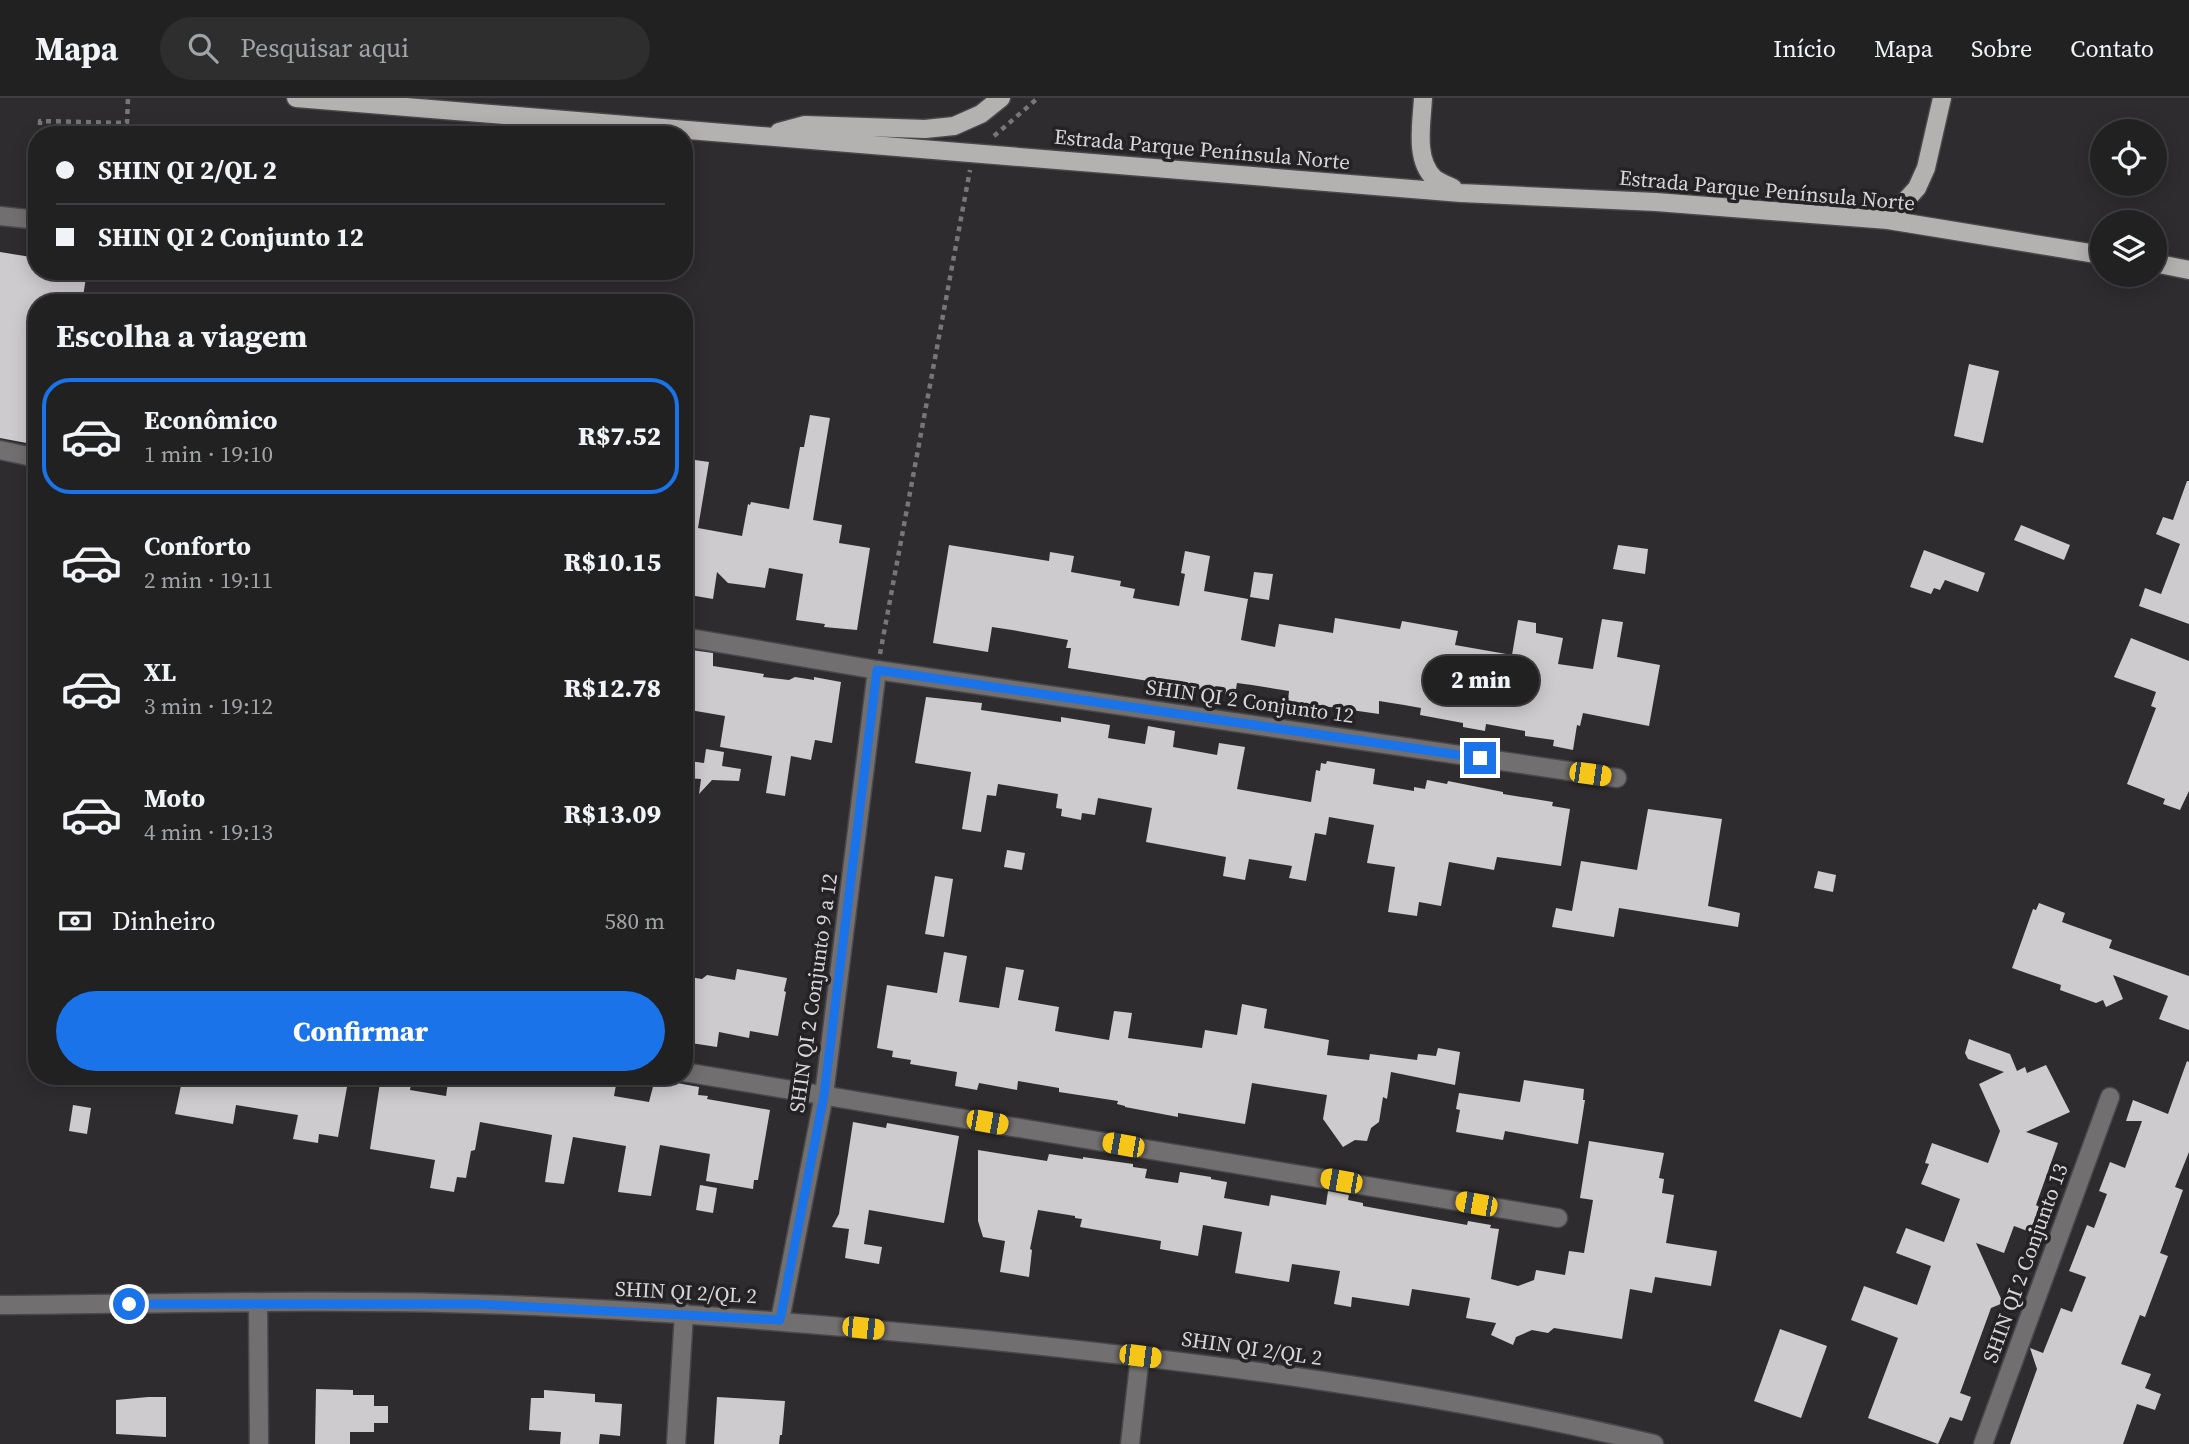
<!DOCTYPE html>
<html lang="pt">
<head>
<meta charset="utf-8">
<style>
	body { margin:0; font-family:"Source Serif 4",serif; background:#2e2e2f; color:#f1f3f6; height:100vh; display:flex; flex-direction:column; font-size:26px; white-space:nowrap }
	* { box-sizing:border-box; margin:0 }
	p { font-size:23px; color:#a2a3a5 }
	.icon { flex:none; width:38px; height:38px; fill:none; stroke:currentColor; stroke-width:2; stroke-linecap:round; stroke-linejoin:round }
	.map { position:relative; flex:1; overflow:hidden }
	.sheet { position:absolute; left:28px; top:196px; width:665px; height:791px; display:flex; flex-direction:column; background:#222122; border-radius:28px; box-shadow:0 4px 18px #0003,0 0 0 2px #3f3e40 }
	.sheet>* { flex:none }
	.banner { position:absolute; left:28px; top:28px; width:665px; height:154px; border-radius:28px; box-shadow:0 4px 18px #0003,0 0 0 2px #3f3e40; display:grid; align-content:center; height:154px; padding:0 28px; background:#222122 }
	.buttons { position:absolute; left:2090px; top:21px; display:grid; gap:14px }
	.buttons a { display:grid; place-items:center; width:77px; height:77px; border-radius:50%; background:#222122; box-shadow:0 4px 18px #0003,0 0 0 2px #3f3e40; font-size:35px }
	.end { position:absolute; width:32px; height:32px; margin:-16px; border:9px solid #1a73e8; background:#fff; box-shadow:0 0 0 4px #fff }
	.from { border-radius:50% }
	.bubble { position:absolute; height:49px; border-radius:24px; background:#222122; box-shadow:0 4px 18px #0003,0 0 0 2px #3f3e40; font-size:23px; font-weight:800; line-height:49px; text-align:center }
	.car { position:absolute; width:21px; height:42px; margin:-21px -10px; border-radius:9px; box-shadow:0 0 5px 2px #0007; background:linear-gradient(#f5c518 24%,#345 0 40%,#f5c518 0 76%,#345 0 86%,#f5c518 0) }
	.banner b { display:flex; align-items:center; gap:24px; height:66px; font-size:26px }
	.banner b+b { border-top:2px solid #3f3e40 }
	.banner i { width:18px; height:18px; background:#f1f3f6 }
	ul { padding:0; list-style:none }
	li { display:flex; align-items:center; gap:21px; height:116px; margin:0 14px 10px; padding:0 14px; border:4px solid transparent; border-radius:28px }
	li div { flex:1 }
	li b { display:block; font-size:26px }
	li em { font-style:normal; font-weight:800 }
	li.active { border-color:#1a73e8 }
	li>.icon { width:63px; height:63px; stroke-width:1.5 }
	h2 { padding:0 28px; font-size:32px; line-height:84px }
	.pay { display:flex; align-items:center; gap:18px; height:77px; padding:0 28px; font-size:26px }
	.pay p { margin-inline-start:auto }
	.action { display:flex; gap:14px; margin-top:auto; padding:14px 28px }
	.action a { flex:1; height:80px; border-radius:42px; background:#1a73e8; color:#fff; font-size:28px; font-weight:800; line-height:80px; text-align:center }
	header { display:flex; align-items:center; gap:42px; box-sizing:border-box; height:98px; padding:0 35px; background:#222122; border-bottom:2px solid #3f3e40 }
	header strong { font-size:33px }
	nav { display:flex; gap:38px; margin-inline-start:auto; font-size:24px }
	.search { width:490px; height:63px; background:#2e2e2f; display:flex; align-items:center; gap:18px; box-sizing:border-box; padding:0 24px; border-radius:38px; color:#a2a3a5; font-size:26px }
	.map>svg:first-child { display:block }
	.building { fill:#cdcbcd }
	.lines { fill:none; stroke-linecap:round; stroke-linejoin:round }
	.minor-casing { stroke:#494749; stroke-width:21 }
	.major-casing { stroke:#494749; stroke-width:21 }
	.path { stroke:#787778; stroke-width:4.5; stroke-dasharray:5 5; stroke-linecap:butt }
	.minor { stroke:#716f6f; stroke-width:18 }
	.major { stroke:#b4b1b1; stroke-width:18 }
	.route { stroke:#1a73e8; stroke-width:9 }
	.labels { text-anchor:middle; dominant-baseline:central; stroke-width:7; stroke-linejoin:round; paint-order:stroke }
	.street-label { font-size:21px; fill:#d8d7d8; stroke:#242224 }
</style>
</head>
<body>
<header>
<strong>Mapa</strong>
<div class="search"><svg class="icon" aria-label="search" viewBox="0 0 24 24"><circle cx="10" cy="10" r="6"/><path d="M15 15l6 6"/></svg>Pesquisar aqui</div>
<nav><a>Início</a><a>Mapa</a><a>Sobre</a><a>Contato</a></nav>
</header>
<div class="map">
<svg width="2189" height="1346" viewBox="0 0 2189 1346">
	<rect width="100%" height="100%" fill="#2e2c2e"/>
	<g class="building">
		<polygon points="0,154 37,160 37,173 87,173 82,205 37,205 37,347 0,340"/>
		<polygon points="1969,266 1999,273 1983,345 1954,338"/>
		<polygon points="810,317 830,320 813,422 842,427 839,445 870,450 857,532 824,529 825,526 796,522 803,476 769,470 765,490 728,485 717,474 713,501 684,496 684,382 688,361 709,364 698,430 742,438 748,406 750,407 751,404 789,411 800,349 804,349"/>
		<polygon points="2187,383 2189,383 2189,526 2139,508 2145,490 2161,496 2180,446 2156,436 2163,419 2173,422"/>
		<polygon points="2021,427 2070,447 2064,462 2014,442"/>
		<polygon points="949,447 1049,463 1050,454 1074,458 1071,474 1121,483 1120,488 1135,491 1133,500 1179,508 1185,476 1181,475 1185,453 1210,458 1204,493 1248,501 1241,542 1275,549 1279,526 1333,535 1335,520 1400,531 1402,523 1458,533 1455,547 1512,557 1518,522 1536,525 1536,535 1563,540 1558,566 1593,571 1602,521 1623,524 1617,559 1660,567 1649,628 1583,615 1580,628 1577,627 1573,652 1553,648 1554,642 1525,638 1525,633 1486,626 1485,633 1463,629 1463,625 1420,617 1421,610 1404,607 1379,603 1379,616 1288,603 1289,593 1252,587 1237,585 1235,597 1068,570 1071,550 1066,550 1068,542 1012,532 992,529 988,554 933,545"/>
		<polygon points="1618,447 1648,451 1645,476 1613,471"/>
		<polygon points="1924,452 1985,475 1978,494 1945,482 1940,492 1934,490 1931,496 1910,489"/>
		<polygon points="1254,474 1273,476 1269,502 1250,499"/>
		<polygon points="2131,540 2189,563 2189,693 2180,712 2163,706 2165,701 2127,686 2156,610 2151,608 2156,594 2114,579"/>
		<polygon points="684,551 713,555 713,568 764,576 763,579 789,582 795,579 814,582 814,579 841,584 832,645 815,642 811,662 791,658 785,698 766,695 772,658 720,649 725,618 684,611"/>
		<polygon points="926,599 982,605 981,612 1061,624 1061,619 1110,627 1108,640 1145,646 1148,628 1175,633 1173,649 1217,657 1219,645 1245,649 1237,691 1311,704 1316,672 1320,673 1321,665 1326,666 1327,663 1375,671 1373,686 1414,693 1414,689 1425,691 1427,682 1447,686 1448,683 1503,694 1503,696 1553,704 1552,708 1570,711 1561,768 1497,759 1494,772 1449,764 1441,808 1419,804 1417,818 1388,814 1395,769 1367,765 1374,727 1329,719 1326,737 1315,735 1306,783 1289,780 1292,768 1249,761 1245,782 1223,778 1226,759 1146,744 1152,710 1098,700 1095,717 1082,715 1081,722 1061,718 1062,711 1056,710 1058,696 998,686 996,698 987,697 981,734 962,731 971,674 915,665"/>
		<polygon points="706,651 724,654 722,668 741,671 739,683 712,682 699,696 701,681 685,680 689,663 704,665"/>
		<polygon points="1648,711 1722,721 1708,808 1740,815 1738,829 1619,810 1614,839 1552,829 1556,810 1572,813 1581,763 1637,772"/>
		<polygon points="1007,752 1025,755 1022,772 1004,769"/>
		<polygon points="1818,773 1836,777 1833,794 1814,790"/>
		<polygon points="935,778 953,781 944,839 925,836"/>
		<polygon points="2039,805 2065,815 2062,824 2112,842 2109,850 2189,878 2189,932 2159,921 2168,898 2113,877 2123,901 2106,909 2103,902 2096,905 2060,892 2061,887 2012,870 2033,811 2036,812"/>
		<polygon points="944,854 967,858 959,904 999,910 1006,869 1024,872 1018,902 1059,909 1055,933 1109,942 1114,913 1132,915 1128,940 1202,950 1205,932 1237,937 1242,906 1267,911 1264,930 1329,942 1327,957 1369,962 1370,956 1417,962 1418,956 1436,958 1438,950 1460,954 1455,987 1391,974 1387,1001 1383,999 1379,1024 1371,1030 1367,1043 1355,1042 1343,1049 1323,1021 1327,997 1252,985 1245,1026 1178,1015 1178,1019 1125,1009 1125,1008 1117,1006 1118,1003 1059,994 1059,990 1018,983 1017,992 979,985 977,992 955,988 957,974 910,966 911,962 892,959 893,953 877,950 887,887 937,895"/>
		<polygon points="737,871 787,880 784,893 786,894 778,938 750,933 749,940 719,934 717,949 691,945 692,939 684,938 684,878 702,881 707,877 735,882"/>
		<polygon points="1969,941 2010,956 2017,973 2025,969 2027,975 2046,967 2070,1014 2026,1034 2058,1045 2036,1107 2039,1109 2030,1134 2014,1128 2004,1155 1976,1145 2003,1205 1991,1210 1960,1295 1971,1299 1962,1323 1950,1319 1938,1346 1868,1320 1898,1240 1851,1222 1864,1188 1917,1207 1931,1168 1896,1155 1906,1130 1944,1144 1960,1101 1921,1086 1929,1066 1925,1065 1932,1045 1988,1065 2000,1033 1979,986 2004,974 1968,961 1965,955"/>
		<polygon points="2187,963 2189,964 2189,1054 2175,1089 2183,1092 2160,1155 2168,1158 2145,1219 2140,1217 2121,1266 2151,1276 2145,1290 2161,1296 2155,1312 2137,1306 2123,1346 2010,1346 2037,1271 2030,1250 2043,1255 2061,1210 2072,1214 2086,1179 2069,1173 2087,1127 2094,1130 2107,1096 2099,1093 2110,1064 2125,1070 2142,1023 2126,1023 2133,1002 2168,1016"/>
		<polygon points="183,978 349,978 338,1039 319,1036 318,1045 293,1041 298,1017 236,1007 233,1026 175,1016"/>
		<polygon points="381,978 412,978 410,992 446,998 449,978 595,978 606,980 605,986 616,987 614,998 649,1004 655,981 699,989 698,997 708,998 707,1001 770,1012 758,1082 754,1082 753,1091 706,1083 710,1056 660,1047 651,1098 618,1094 626,1048 573,1039 564,1086 545,1084 552,1037 480,1024 475,1052 471,1053 466,1080 457,1079 454,1094 430,1090 435,1062 370,1051"/>
		<polygon points="1524,982 1584,991 1583,1002 1585,1002 1578,1046 1505,1033 1503,1042 1456,1034 1460,1012 1456,1011 1459,995 1520,1004"/>
		<polygon points="73,1007 91,1010 87,1036 69,1033"/>
		<polygon points="853,1024 886,1030 887,1025 959,1038 944,1125 869,1112 864,1146 882,1149 879,1166 845,1160 849,1131 832,1129 839,1116"/>
		<polygon points="1589,1043 1664,1055 1659,1080 1664,1081 1662,1095 1674,1097 1666,1145 1717,1153 1711,1188 1655,1179 1652,1195 1630,1191 1622,1241 1554,1230 1548,1235 1532,1232 1516,1239 1513,1247 1491,1237 1496,1225 1466,1220 1470,1200 1412,1191 1409,1208 1352,1199 1351,1209 1334,1206 1340,1173 1292,1166 1289,1184 1235,1175 1242,1134 1203,1127 1198,1158 1160,1151 1161,1143 1080,1129 1082,1121 1075,1120 1075,1118 1038,1112 1030,1151 1032,1152 1029,1179 1000,1174 1005,1143 983,1139 978,1123 978,1052 1047,1063 1049,1056 1083,1061 1083,1059 1133,1066 1133,1069 1147,1071 1145,1080 1178,1085 1180,1074 1211,1079 1211,1081 1227,1084 1224,1100 1269,1108 1271,1097 1326,1107 1328,1093 1349,1097 1348,1102 1363,1105 1363,1108 1467,1127 1468,1123 1491,1127 1490,1130 1499,1131 1491,1181 1518,1188 1534,1182 1536,1172 1565,1177 1569,1153 1584,1155 1593,1102 1580,1100"/>
		<polygon points="700,1087 717,1090 713,1115 696,1112"/>
		<polygon points="1780,1231 1827,1248 1801,1320 1754,1303"/>
		<polygon points="316,1291 353,1292 353,1297 374,1297 374,1308 388,1308 388,1325 374,1325 374,1334 350,1334 350,1346 315,1346"/>
		<polygon points="544,1292 595,1296 595,1304 622,1306 620,1338 600,1336 599,1346 560,1346 561,1334 529,1332 531,1300 544,1300"/>
		<polygon points="148,1299 166,1299 166,1339 116,1336 116,1302"/>
		<polygon points="717,1299 785,1303 782,1337 780,1337 779,1346 714,1346"/>
	</g>
	<g class="lines">
		<defs>
			<g id="minor">
				<polyline points="0,118 37,122"/>
				<polyline points="0,352 37,360"/>
				<polyline points="684,539 877,572 1617,680"/>
				<polyline points="684,974 1558,1120"/>
				<polyline points="258,1205 259,1346"/>
				<path d="M0 1207C159 1206 318 1201 477 1206 647 1211 816 1226 985 1242 1210 1265 1434 1293 1654 1346"/>
				<polyline points="780,1222 824,997 877,572"/>
				<polyline points="676,1346 684,1215"/>
				<polyline points="1130,1346 1140,1258"/>
				<polyline points="1983,1346 2110,999"/>
			</g>
			<g id="major">
				<polyline points="296,0 1461,95 1656,104 1888,122 2102,157"/>
				<path d="M1423 0C1422 24 1414 61 1434 80 1439 84 1447 87 1453 90"/>
				<polyline points="779,34 805,27 925,31 954,28 981,16 1001,0"/>
				<polyline points="1888,122 1917,90 1926,70 1942,0"/>
				<polyline points="2154,165 2189,172"/>
			</g>
		</defs>
		<use href="#minor" class="minor-casing"/>
		<use href="#major" class="major-casing"/>
		<g class="path">
			<polyline points="40,37 40,23 127,25 128,0"/>
			<polyline points="994,38 1038,0"/>
			<polyline points="880,556 970,72"/>
		</g>
		<use href="#minor" class="minor"/>
		<use href="#major" class="major"/>
	</g>
	<g class="lines">
		<polyline class="route" points="129,1206 475,1206 780,1222 824,997 877,572 1480,660"/>
	</g>
	<g class="labels">
		<g class="street-label">
			<text transform="translate(1202 51) rotate(5)">Estrada Parque Península Norte</text>
			<text transform="translate(1767 92) rotate(5)">Estrada Parque Península Norte</text>
			<text transform="translate(1250 603) rotate(8)">SHIN QI 2 Conjunto 12</text>
			<text transform="translate(813 895) rotate(-82)">SHIN QI 2 Conjunto 9 a 12</text>
			<text transform="translate(2025 1165) rotate(-70)">SHIN QI 2 Conjunto 13</text>
			<text transform="translate(686 1194) rotate(3)">SHIN QI 2/QL 2</text>
			<text transform="translate(1252 1250) rotate(8)">SHIN QI 2/QL 2</text>
		</g>
	</g>
</svg>
<div class="buttons">
<a><svg class="icon" aria-label="locate" viewBox="0 0 24 24"><circle cx="12" cy="12" r="6"/><path d="M12 2v4M12 18v4M2 12h4M18 12h4"/></svg></a>
<a><svg class="icon" aria-label="layers" viewBox="0 0 24 24"><path d="M12 4l9 5-9 5-9-5zM3 14l9 5 9-5"/></svg></a>
</div>
<i class="end from" style="left:129px;top:1206px"></i>
<i class="end" style="left:1480px;top:660px"></i>
<div class="bubble" style="left:1423px;top:558px;width:116px">2 min</div>
<i class="car" style="left:1590px;top:676px;rotate:98deg"></i>
<i class="car" style="left:987px;top:1024px;rotate:100deg"></i>
<i class="car" style="left:1123px;top:1047px;rotate:280deg"></i>
<i class="car" style="left:1341px;top:1083px;rotate:280deg"></i>
<i class="car" style="left:1476px;top:1106px;rotate:280deg"></i>
<i class="car" style="left:863px;top:1230px;rotate:96deg"></i>
<i class="car" style="left:1140px;top:1258px;rotate:97deg"></i>
<div class="banner">
<b><i class="from"></i>SHIN QI 2/QL 2</b>
<b><i></i>SHIN QI 2 Conjunto 12</b>
</div>
<section class="sheet">
<h2>Escolha a viagem</h2>
<ul>
<li class="active"><svg class="icon" aria-label="car" viewBox="0 0 24 24"><path d="M5 17H2v-5l4-1 3-4h7l3 4 3 1v5h-3M9 17h6M6 11h13"/><circle cx="7" cy="17" r="2"/><circle cx="17" cy="17" r="2"/></svg><div><b>Econômico</b><p>1 min · 19:10</p></div><em>R$7.52</em></li>
<li><svg class="icon" aria-label="car" viewBox="0 0 24 24"><path d="M5 17H2v-5l4-1 3-4h7l3 4 3 1v5h-3M9 17h6M6 11h13"/><circle cx="7" cy="17" r="2"/><circle cx="17" cy="17" r="2"/></svg><div><b>Conforto</b><p>2 min · 19:11</p></div><em>R$10.15</em></li>
<li><svg class="icon" aria-label="car" viewBox="0 0 24 24"><path d="M5 17H2v-5l4-1 3-4h7l3 4 3 1v5h-3M9 17h6M6 11h13"/><circle cx="7" cy="17" r="2"/><circle cx="17" cy="17" r="2"/></svg><div><b>XL</b><p>3 min · 19:12</p></div><em>R$12.78</em></li>
<li><svg class="icon" aria-label="car" viewBox="0 0 24 24"><path d="M5 17H2v-5l4-1 3-4h7l3 4 3 1v5h-3M9 17h6M6 11h13"/><circle cx="7" cy="17" r="2"/><circle cx="17" cy="17" r="2"/></svg><div><b>Moto</b><p>4 min · 19:13</p></div><em>R$13.09</em></li>
</ul>
<div class="pay"><svg class="icon" aria-label="cash" viewBox="0 0 24 24"><path d="M3 7h18v10H3z"/><circle cx="12" cy="12" r="2"/></svg>Dinheiro<p>580 m</p></div>
<div class="action"><a>Confirmar</a></div>
</section>
</div>
</body>
</html>
